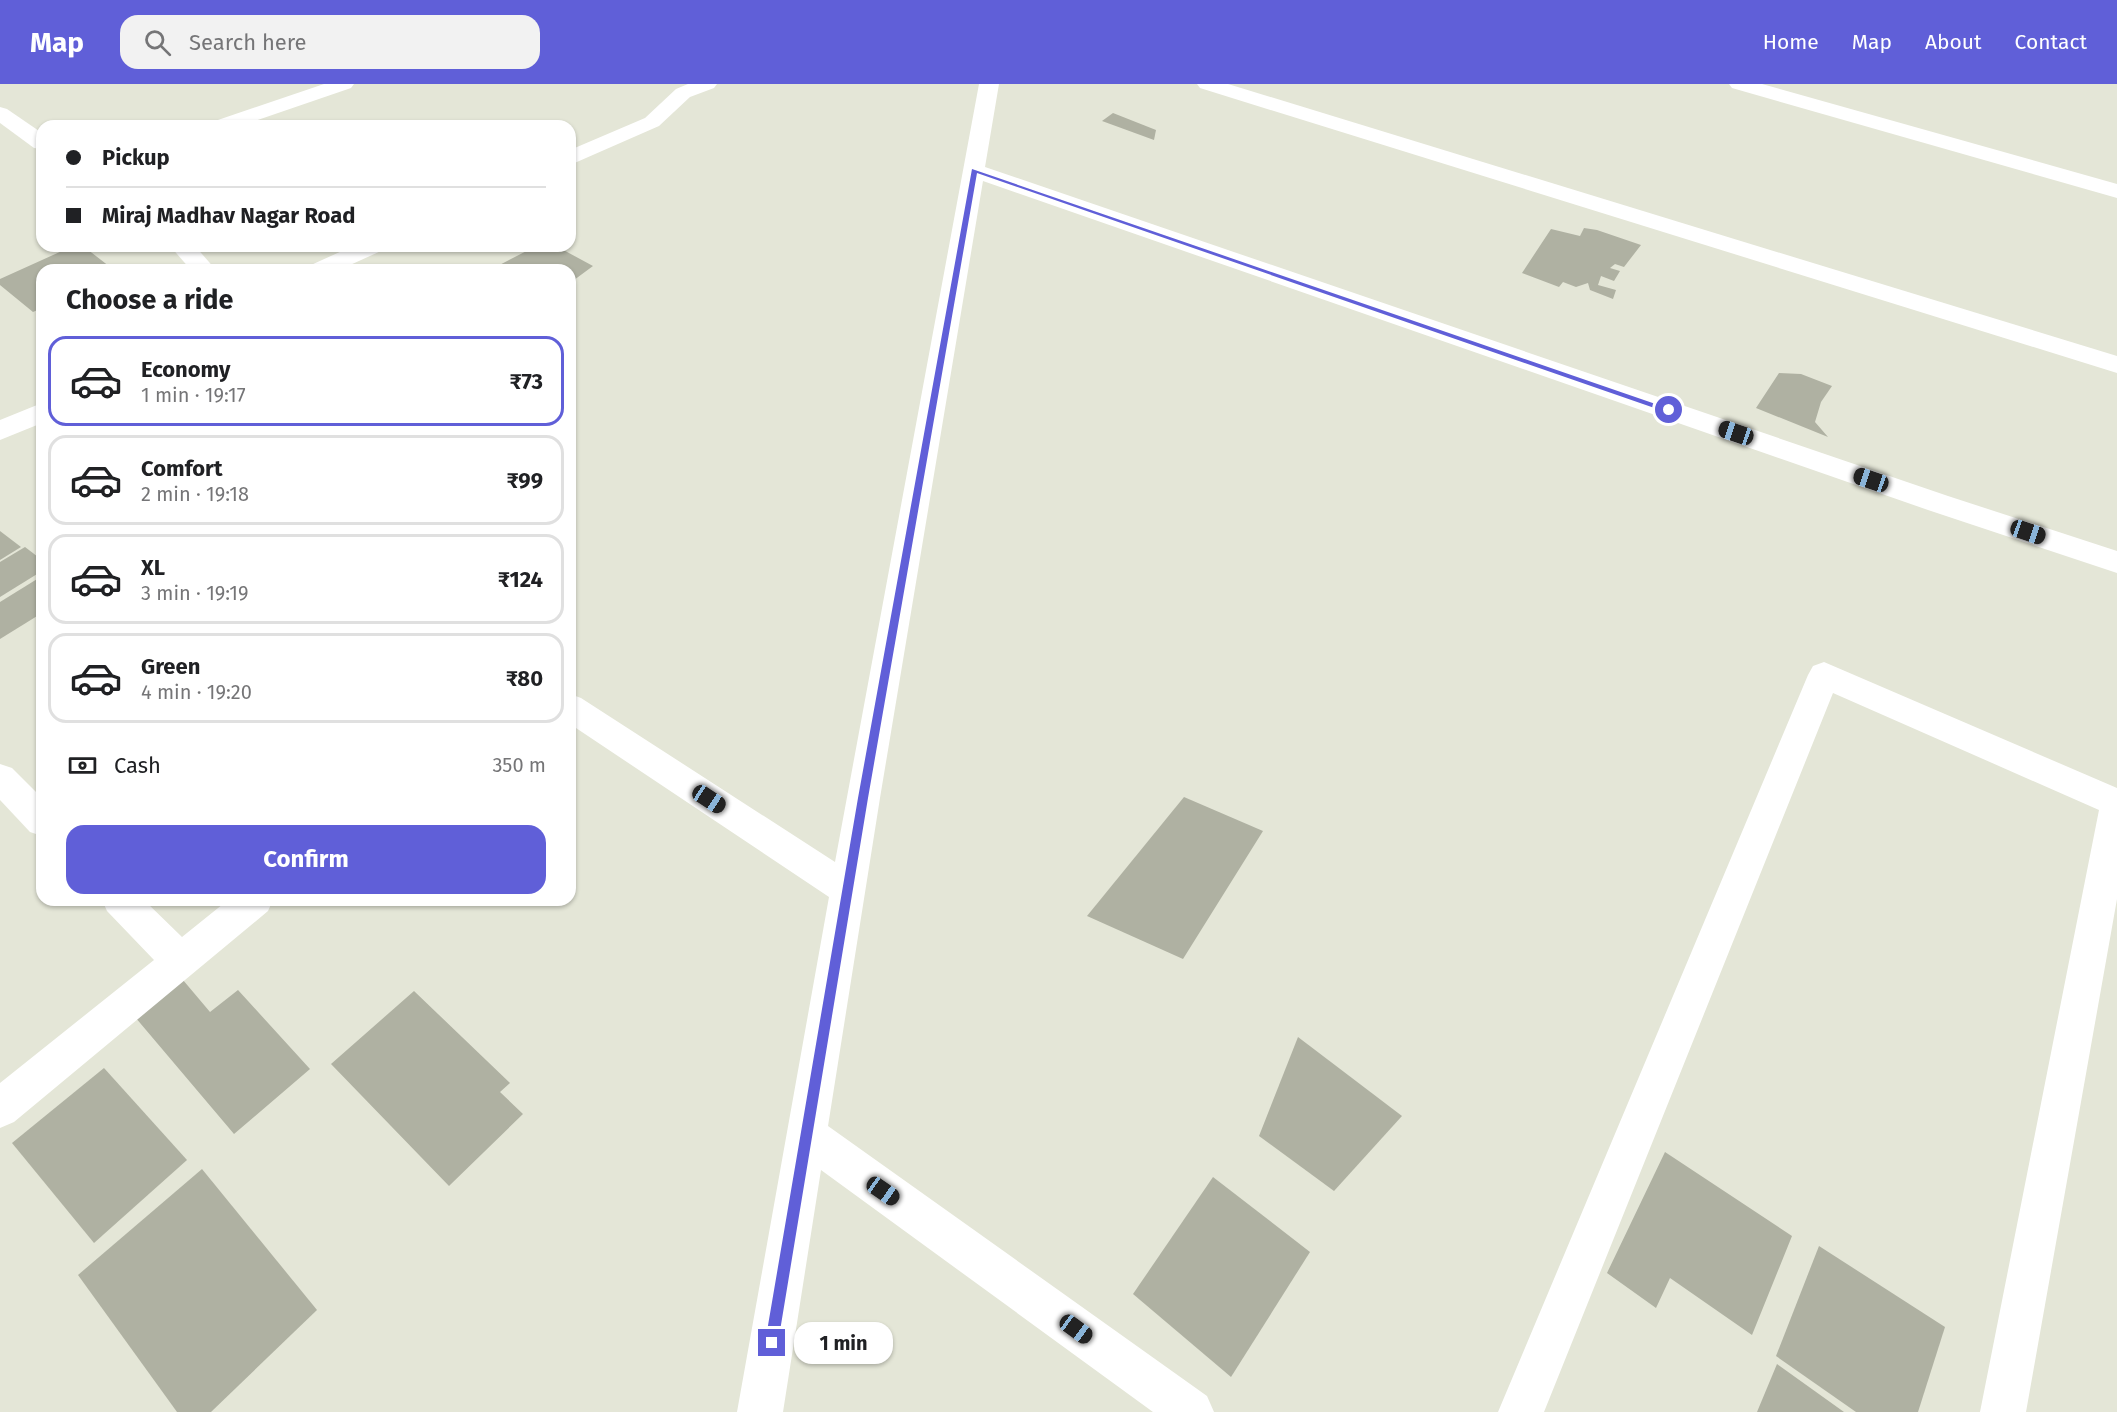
<!DOCTYPE html>
<html lang="en">
<head>
<meta charset="utf-8">
<style>
	body { margin:0; font-family:"Fira Sans",sans-serif; background:#f2f2f2; color:#202124; height:100vh; display:flex; flex-direction:column; font-size:22px; white-space:nowrap }
	* { box-sizing:border-box; margin:0 }
	p { font-size:20px; color:#757577 }
	.icon { flex:none; width:33px; height:33px; fill:none; stroke:currentColor; stroke-width:2; stroke-linecap:round; stroke-linejoin:round }
	.map { position:relative; flex:1; overflow:hidden }
	.panel { position:absolute; left:36px; top:180px; width:540px; height:642px; display:flex; flex-direction:column; background:#fff; border-radius:18px; box-shadow:0 2px 4px #0004 }
	.panel>* { flex:none }
	.top-card { position:absolute; left:36px; top:36px; width:540px; height:132px; border-radius:18px; box-shadow:0 2px 4px #0004; display:grid; align-content:center; height:132px; padding:0 30px; background:#fff }
	.end { position:absolute; width:27px; height:27px; margin:-14px; border:8px solid #605fd8; background:#fff; box-shadow:0 0 0 3px #fff }
	.from { border-radius:50% }
	.bubble { position:absolute; height:42px; border-radius:18px; background:#fff; box-shadow:0 2px 4px #0004; font-size:20px; font-weight:700; line-height:42px; text-align:center }
	.car { position:absolute; width:18px; height:36px; margin:-18px -9px; border-radius:8px; box-shadow:0 0 4px 2px #0007; background:linear-gradient(#222 24%,#8ab4d8 0 40%,#222 0 76%,#8ab4d8 0 86%,#222 0) }
	.top-card b { display:flex; align-items:center; gap:21px; height:57px; font-size:22px }
	.top-card b+b { border-top:2px solid #e0e0e0 }
	.top-card i { width:15px; height:15px; background:#202124 }
	ul { padding:0; list-style:none }
	li { display:flex; align-items:center; gap:18px; height:90px; margin:0 12px 9px; padding:0 18px; border:3px solid #e0e0e0; border-radius:18px }
	li div { flex:1 }
	li b { display:block; font-size:22px }
	li em { font-style:normal; font-weight:700 }
	li.on { border-color:#605fd8 }
	li>.icon { width:54px; height:54px; stroke-width:1.5 }
	h2 { padding:0 30px; font-size:27px; line-height:72px }
	.pay { display:flex; align-items:center; gap:15px; height:66px; padding:0 30px; font-size:22px }
	.pay p { margin-inline-start:auto }
	.primary-button { display:flex; gap:12px; margin-top:auto; padding:12px 30px }
	.primary-button a { flex:1; height:69px; border-radius:18px; background:#605fd8; color:#fff; font-size:24px; font-weight:700; line-height:69px; text-align:center }
	header { display:flex; align-items:center; gap:36px; box-sizing:border-box; height:84px; padding:0 30px; background:#605fd8; color:#fff }
	header strong { font-size:28px }
	nav { display:flex; gap:33px; margin-inline-start:auto; font-size:21px }
	.search { width:420px; height:54px; background:#f2f2f2; display:flex; align-items:center; gap:15px; box-sizing:border-box; padding:0 21px; border-radius:18px; color:#757577; font-size:22px }
	.map>svg:first-child { display:block }
	.building { fill:#afb1a2 }
	.lines { fill:none; stroke-linecap:round; stroke-linejoin:round }
	.minor { fill:#fff; fill-rule:evenodd }
	.route { fill:#605fd8 }
</style>
</head>
<body>
<header>
<strong>Map</strong>
<div class="search"><svg class="icon" aria-label="search" viewBox="0 0 24 24"><circle cx="10" cy="10" r="6"/><path d="M15 15l6 6"/></svg>Search here</div>
<nav><a>Home</a><a>Map</a><a>About</a><a>Contact</a></nav>
</header>
<div class="map">
<svg width="2117" height="1328" viewBox="0 0 2117 1328">
	<rect width="100%" height="100%" fill="#e4e6d7"/>
	<g class="building">
		<polygon points="1113,29 1156,46 1154,56 1102,37"/>
		<polygon points="1584,144 1597,146 1641,161 1624,183 1615,180 1610,184 1620,187 1614,197 1601,192 1598,201 1616,206 1613,215 1590,206 1588,199 1576,203 1563,198 1559,203 1522,189 1551,145 1580,152"/>
		<polygon points="73,162 83,162 114,186 42,186 42,224 33,228 0,201 0,195"/>
		<polygon points="536,162 556,162 593,182 570,199 570,186 490,186"/>
		<polygon points="1779,289 1801,290 1832,302 1821,318 1815,338 1828,353 1756,324"/>
		<polygon points="0,447 21,463 0,476"/>
		<polygon points="25,463 42,476 42,487 0,513 0,478"/>
		<polygon points="42,492 42,529 0,555 0,518"/>
		<polygon points="1184,713 1263,747 1183,875 1087,832"/>
		<polygon points="183,896 210,928 238,906 310,985 234,1050 135,933"/>
		<polygon points="414,907 510,999 500,1008 523,1030 449,1102 331,980"/>
		<polygon points="1298,953 1402,1032 1334,1107 1259,1052"/>
		<polygon points="104,984 187,1076 94,1159 12,1059"/>
		<polygon points="1665,1068 1792,1152 1752,1251 1670,1194 1656,1224 1607,1189"/>
		<polygon points="202,1085 317,1226 211,1328 177,1328 78,1191"/>
		<polygon points="1213,1093 1310,1168 1231,1293 1133,1210"/>
		<polygon points="1819,1162 1945,1243 1918,1328 1856,1328 1776,1272"/>
		<polygon points="1777,1280 1844,1328 1757,1328"/>
	</g>
	<g class="lines">
		<g class="minor">
			<polygon points="324,0 354,0 351,4 240,42 208,42 212,38"/>
			<polygon points="688,0 717,0 714,4 690,13 659,42 570,81 570,66 645,34 676,5"/>
			<polygon points="979,0 999,0 985,83 1948,412 2117,467 2117,489 1928,426 983,97 880,714 828,1042 1207,1312 1214,1328 1153,1328 821,1086 783,1328 737,1328 829,813 570,640 570,610 581,614 835,778"/>
			<polygon points="1197,0 1228,0 2117,272 2117,289 1200,4"/>
			<polygon points="1729,0 1762,0 2117,100 2117,114 1732,4"/>
			<polygon points="0,23 7,25 42,49 42,65 34,64 0,39"/>
			<polygon points="170,162 195,162 216,186 191,186"/>
			<polygon points="353,162 385,162 381,167 339,186 307,186 311,181"/>
			<polygon points="42,319 42,339 0,356 0,336"/>
			<polygon points="1824,578 2117,704 2117,815 2026,1328 1980,1328 2099,726 1833,609 1544,1328 1498,1328 1808,591 1813,582"/>
			<polygon points="0,680 12,684 42,714 42,752 30,748 0,716"/>
			<polygon points="102,816 144,816 182,853 228,816 273,816 268,827 14,1038 0,1044 0,999 154,876 107,827"/>
		</g>
	</g>
	<polygon class="route" points="972,85 1673,326 1666,328 977,89 868,714 778,1259 776,1263 772,1265 767,1263 765,1259 858,714"/>
</svg>
<i class="end from" style="left:1669px;top:326px"></i>
<i class="end" style="left:772px;top:1259px"></i>
<div class="bubble" style="left:794px;top:1238px;width:99px">1 min</div>
<i class="car" style="left:1736px;top:349px;rotate:289deg"></i>
<i class="car" style="left:1871px;top:396px;rotate:289deg"></i>
<i class="car" style="left:2028px;top:448px;rotate:109deg"></i>
<i class="car" style="left:709px;top:715px;rotate:123deg"></i>
<i class="car" style="left:883px;top:1107px;rotate:125deg"></i>
<i class="car" style="left:1076px;top:1245px;rotate:126deg"></i>
<div class="top-card">
<b><i class="from"></i>Pickup</b>
<b><i></i>Miraj Madhav Nagar Road</b>
</div>
<section class="panel">
<h2>Choose a ride</h2>
<ul>
<li class="on"><svg class="icon" aria-label="car" viewBox="0 0 24 24"><path d="M5 17H2v-5l4-1 3-4h7l3 4 3 1v5h-3M9 17h6M6 11h13"/><circle cx="7" cy="17" r="2"/><circle cx="17" cy="17" r="2"/></svg><div><b>Economy</b><p>1 min · 19:17</p></div><em>₹73</em></li>
<li><svg class="icon" aria-label="car" viewBox="0 0 24 24"><path d="M5 17H2v-5l4-1 3-4h7l3 4 3 1v5h-3M9 17h6M6 11h13"/><circle cx="7" cy="17" r="2"/><circle cx="17" cy="17" r="2"/></svg><div><b>Comfort</b><p>2 min · 19:18</p></div><em>₹99</em></li>
<li><svg class="icon" aria-label="car" viewBox="0 0 24 24"><path d="M5 17H2v-5l4-1 3-4h7l3 4 3 1v5h-3M9 17h6M6 11h13"/><circle cx="7" cy="17" r="2"/><circle cx="17" cy="17" r="2"/></svg><div><b>XL</b><p>3 min · 19:19</p></div><em>₹124</em></li>
<li><svg class="icon" aria-label="car" viewBox="0 0 24 24"><path d="M5 17H2v-5l4-1 3-4h7l3 4 3 1v5h-3M9 17h6M6 11h13"/><circle cx="7" cy="17" r="2"/><circle cx="17" cy="17" r="2"/></svg><div><b>Green</b><p>4 min · 19:20</p></div><em>₹80</em></li>
</ul>
<div class="pay"><svg class="icon" aria-label="cash" viewBox="0 0 24 24"><path d="M3 7h18v10H3z"/><circle cx="12" cy="12" r="2"/></svg>Cash<p>350 m</p></div>
<div class="primary-button"><a>Confirm</a></div>
</section>
</div>
</body>
</html>
